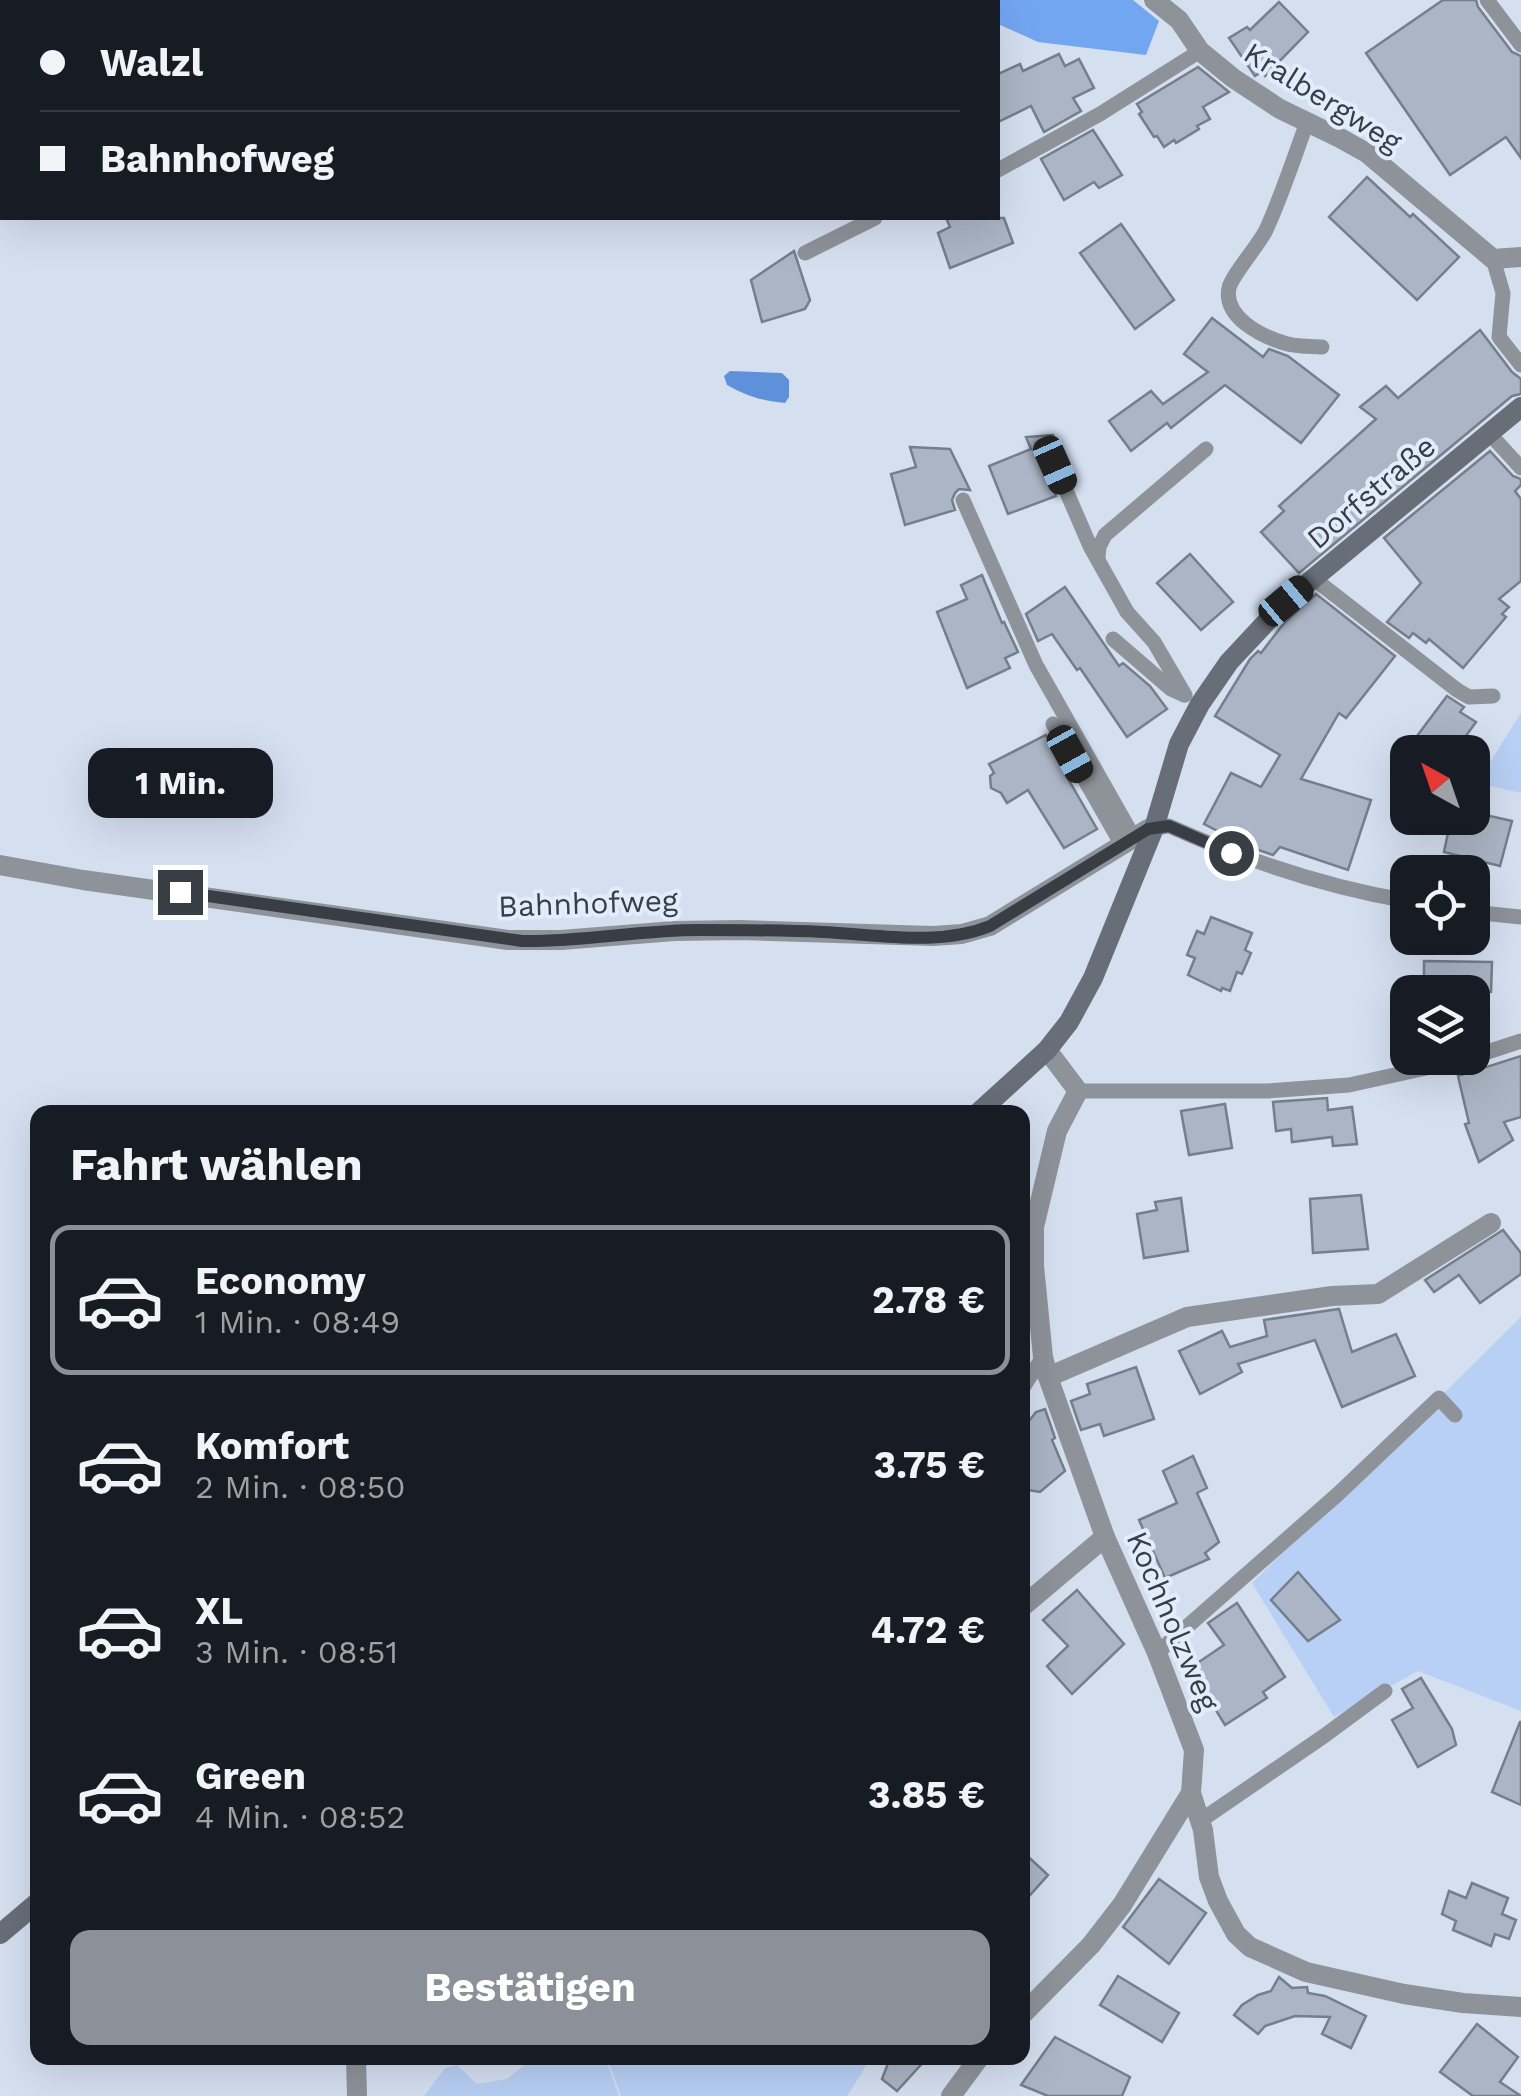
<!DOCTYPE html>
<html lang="de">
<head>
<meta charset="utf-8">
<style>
	body { margin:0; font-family:"Work Sans",sans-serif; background:#20242c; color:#f1f3f6; height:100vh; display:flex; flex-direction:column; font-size:38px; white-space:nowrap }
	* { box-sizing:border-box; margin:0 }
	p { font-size:32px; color:#9ea1a6 }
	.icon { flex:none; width:55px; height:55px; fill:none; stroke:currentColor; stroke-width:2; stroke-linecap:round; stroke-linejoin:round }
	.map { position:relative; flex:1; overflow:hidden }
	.side { position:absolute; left:30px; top:1105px; width:1000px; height:960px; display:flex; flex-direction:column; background:#171b24; border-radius:20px; box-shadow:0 10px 40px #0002 }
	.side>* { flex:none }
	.guide { position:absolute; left:0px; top:0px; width:1000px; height:220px; box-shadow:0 10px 40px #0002; display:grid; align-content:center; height:220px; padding:0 40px; background:#171b24 }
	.needle { width:65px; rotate:320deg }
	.fabs { position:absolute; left:1390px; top:735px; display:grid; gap:20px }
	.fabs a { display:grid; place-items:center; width:100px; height:100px; border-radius:20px; background:#171b24; box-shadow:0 10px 40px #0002; font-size:50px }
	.end { position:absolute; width:45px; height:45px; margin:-22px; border:12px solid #393d44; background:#fff; box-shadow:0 0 0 5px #fff }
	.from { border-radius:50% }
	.bubble { position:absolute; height:70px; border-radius:20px; background:#171b24; box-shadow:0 10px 40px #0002; font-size:32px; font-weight:700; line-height:70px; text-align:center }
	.car { position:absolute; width:30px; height:60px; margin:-30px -15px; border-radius:12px; box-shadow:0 0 8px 2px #0007; background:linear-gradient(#222 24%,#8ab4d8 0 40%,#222 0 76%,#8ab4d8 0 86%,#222 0) }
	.guide b { display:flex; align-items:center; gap:35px; height:95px; font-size:38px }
	.guide b+b { border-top:2px solid #363941 }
	.guide i { width:25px; height:25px; background:#f1f3f6 }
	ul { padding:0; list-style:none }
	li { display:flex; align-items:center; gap:30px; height:150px; margin:0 20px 15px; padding:0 20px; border:5px solid transparent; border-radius:20px }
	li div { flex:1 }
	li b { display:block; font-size:38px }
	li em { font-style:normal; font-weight:700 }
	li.selected { border-color:#8c9099 }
	li>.icon { width:90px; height:90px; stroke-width:1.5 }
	h2 { padding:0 40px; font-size:45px; line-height:120px }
	.action { display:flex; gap:20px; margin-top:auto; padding:20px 40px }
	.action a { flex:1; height:115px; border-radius:20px; background:#8c9099; color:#fff; font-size:40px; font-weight:700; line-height:115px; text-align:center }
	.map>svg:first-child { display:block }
	.green { fill:#b8d0f5 }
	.forest { fill:#73a6f1 }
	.water { fill:#5f91db }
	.building { fill:#abb5c5; stroke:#747e8c; stroke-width:2.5 }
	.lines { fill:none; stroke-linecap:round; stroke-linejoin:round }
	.service { stroke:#8e9399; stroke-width:15 }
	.minor { stroke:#8e9399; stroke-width:20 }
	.secondary { stroke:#686e78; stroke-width:20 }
	.route { stroke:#393d44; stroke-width:12 }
	.labels { text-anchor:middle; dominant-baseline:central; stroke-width:8; stroke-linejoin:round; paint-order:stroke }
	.street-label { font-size:30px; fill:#393d44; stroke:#e1edfd }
</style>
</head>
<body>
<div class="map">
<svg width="1521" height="2096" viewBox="0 0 1521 2096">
	<rect width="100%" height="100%" fill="#d4dff0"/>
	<g class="green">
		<polygon points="1521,713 1521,793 1477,783"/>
		<polygon points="1521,1317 1521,1711 1418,1671 1334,1717 1252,1583"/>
		<polygon points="533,2058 601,2058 606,2060 619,2096 424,2096 445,2068 457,2065 477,2084 507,2079"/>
		<polygon points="613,2058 871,2058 847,2096 621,2096 609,2063"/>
	</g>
	<polygon class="forest" points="909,0 1133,0 1159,21 1146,55 1038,42 998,24 998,2 922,2"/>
	<path class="water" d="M730 371 782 373 789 380V397L785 403C763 401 746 396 727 385L724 376Z"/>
	<g class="building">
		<polygon points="1443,0 1476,0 1478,7 1512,52 1521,56 1521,158 1506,137 1450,175 1366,53"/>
		<polygon points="1279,2 1308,32 1265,76 1261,72 1255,76 1229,38 1247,27 1250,30"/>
		<polygon points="1059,54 1065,66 1079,59 1094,88 1073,98 1081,111 1044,132 1031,106 998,122 998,74 1020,64 1023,71"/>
		<polygon points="1198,67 1229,92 1203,107 1210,119 1197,126 1199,129 1176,143 1174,140 1164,147 1157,136 1154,137 1139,114 1142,112 1137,104"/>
		<polygon points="1093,130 1122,175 1099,188 1094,182 1064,200 1041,159"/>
		<polygon points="1367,177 1410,217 1413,214 1459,257 1417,300 1329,217"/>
		<polygon points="946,218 1004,218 1013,243 950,268 938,233 950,227"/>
		<polygon points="1121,224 1174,300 1135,329 1080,253"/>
		<polygon points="794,251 810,300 805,309 762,322 751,280"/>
		<polygon points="1212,318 1263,357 1269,349 1288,356 1339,395 1301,443 1225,385 1171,428 1167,423 1131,451 1109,421 1151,391 1163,404 1208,372 1184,354"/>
		<polygon points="1480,330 1512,372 1521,379 1521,394 1512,396 1299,573 1261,532 1284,511 1279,506 1376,419 1360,407 1386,386 1398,398"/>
		<polygon points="1053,435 1063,457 1051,454 1047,458 1044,465 1056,496 1008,514 989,466 1031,449 1026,437"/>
		<polygon points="910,447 950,449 970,490 959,489 955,493 952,500 955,510 905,525 891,474 916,467"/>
		<polygon points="1490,451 1513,476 1521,479 1521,485 1515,491 1521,499 1521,581 1499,599 1509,607 1502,614 1506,617 1463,668 1429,639 1426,643 1413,633 1409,638 1387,622 1421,583 1384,538"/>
		<polygon points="1190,554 1233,602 1201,630 1157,583"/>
		<polygon points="982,575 1002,623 1004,622 1018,652 1005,658 1010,668 967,688 937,612 967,599 961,585"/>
		<polygon points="1065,587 1119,666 1123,663 1150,686 1167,709 1127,737 1080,668 1077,670 1052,634 1038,641 1026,614"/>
		<polygon points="1316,594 1395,656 1346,718 1339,713 1301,779 1371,800 1348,870 1280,847 1273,855 1247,846 1204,824 1231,773 1261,787 1280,755 1215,716 1250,659 1258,651 1261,653 1284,623"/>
		<polygon points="1447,696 1464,707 1460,712 1476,722 1454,752 1429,752 1414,740"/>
		<polygon points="1046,735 1065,768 1063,770 1097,829 1064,848 1028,790 1007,803 1001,793 991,788 990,776 994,773 989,764"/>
		<polygon points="1472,812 1512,821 1500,866 1444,852 1451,818 1472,818"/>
		<polygon points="1211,917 1252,933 1245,950 1251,953 1242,974 1237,972 1230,991 1222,988 1221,991 1188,975 1195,958 1187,955 1197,931 1204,934"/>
		<polygon points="1424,961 1492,962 1491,992 1424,992"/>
		<polygon points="1521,1056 1521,1117 1504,1122 1513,1140 1479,1162 1465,1124 1469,1123 1458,1076"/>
		<polygon points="1327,1098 1328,1110 1352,1107 1357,1144 1333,1146 1332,1137 1292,1142 1291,1129 1276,1131 1273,1102"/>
		<polygon points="1225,1104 1232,1148 1189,1155 1181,1111"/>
		<polygon points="1361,1195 1368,1249 1313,1253 1310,1199"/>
		<polygon points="1181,1198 1188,1251 1144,1258 1137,1214 1157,1210 1155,1202"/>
		<polygon points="1503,1230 1521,1253 1521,1274 1480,1303 1459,1275 1434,1292 1425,1280"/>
		<polygon points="1339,1309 1352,1352 1396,1334 1415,1376 1342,1407 1315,1340 1238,1364 1242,1372 1200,1394 1179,1351 1222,1331 1230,1347 1267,1336 1264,1320"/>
		<polygon points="1136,1367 1154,1419 1104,1436 1100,1424 1081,1430 1071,1401 1090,1394 1087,1384"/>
		<polygon points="1045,1409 1055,1438 1052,1440 1065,1471 1040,1492 1022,1489 1022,1430 1036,1412"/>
		<polygon points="1193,1456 1207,1488 1197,1493 1219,1542 1205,1553 1209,1559 1165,1578 1139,1520 1177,1503 1163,1471"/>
		<polygon points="1298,1572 1340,1620 1308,1641 1271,1600"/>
		<polygon points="1077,1590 1124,1644 1072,1694 1047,1666 1068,1646 1043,1620"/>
		<polygon points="1237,1603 1285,1677 1263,1692 1267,1698 1225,1725 1190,1668 1224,1645 1208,1623"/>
		<polygon points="1421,1678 1452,1729 1456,1745 1418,1767 1392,1720 1413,1708 1402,1689"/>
		<polygon points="1520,1722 1521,1722 1521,1805 1492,1792"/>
		<polygon points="1022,1851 1048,1875 1022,1904"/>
		<polygon points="1159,1879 1206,1913 1169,1964 1123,1927"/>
		<polygon points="1472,1883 1508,1898 1502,1914 1516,1920 1509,1939 1495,1934 1491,1946 1453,1930 1456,1921 1442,1914 1449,1891 1466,1898"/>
		<polygon points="1118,1976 1179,2013 1162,2042 1100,2005"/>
		<polygon points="1279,1977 1292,1988 1307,1987 1308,1993 1325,1996 1366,2016 1351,2048 1322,2034 1330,2017 1295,2016 1265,2026 1258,2034 1234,2015 1242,2005 1258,1995 1271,1991"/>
		<polygon points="1477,2024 1518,2057 1500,2082 1521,2096 1473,2096 1440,2072"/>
		<polygon points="1055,2037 1130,2077 1122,2096 1048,2096 1021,2085"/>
		<polygon points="890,2058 927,2058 897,2091 882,2079"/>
	</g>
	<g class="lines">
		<g class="service">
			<polyline points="1487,0 1521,45"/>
			<polyline points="407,2 408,0"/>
			<path d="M1307 122C1294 158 1282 195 1266 230 1258 246 1232 275 1229 288 1223 317 1261 336 1284 343 1295 347 1310 346 1322 347"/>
			<polyline points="998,170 1100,114 1200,51"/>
			<polyline points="805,253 875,218"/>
			<polyline points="1493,259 1503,293 1499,337 1521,365"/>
			<polyline points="1489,433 1521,468"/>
			<polyline points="1055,465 1090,546 1113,587 1127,612 1154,642 1185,695"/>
			<polyline points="963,500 1036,665 1134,838"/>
			<polyline points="1098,557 1099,547 1105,535 1206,449"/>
			<polyline points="1313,578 1457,690 1469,697 1493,696"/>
			<polyline points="1113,639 1171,689 1184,695"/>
			<polyline points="1053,724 1122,845"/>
			<path d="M1154 828 1169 826C1245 860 1325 887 1408 901"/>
			<polyline points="1472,912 1521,917"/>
			<polyline points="1472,1057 1521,1041"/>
			<polyline points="1078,1091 1268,1091 1349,1085 1472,1058"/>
			<polyline points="1022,1389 1043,1357"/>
			<polyline points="1157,1653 1338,1494 1439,1398 1455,1415"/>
			<polyline points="1200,1821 1324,1736 1385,1691"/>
		</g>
		<g class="minor">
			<polyline points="1154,0 1179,20 1200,51 1233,78 1280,109 1340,138 1367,153 1493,259 1521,257"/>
			<polyline points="0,865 83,880 508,940 561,940 674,931 740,930 933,936 962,934 990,926 1148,829 1154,828"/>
			<polyline points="1047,1050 1078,1091 1057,1131 1034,1227 1034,1266 1043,1357 1048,1377 1105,1537 1157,1653 1194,1750 1191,1793 1203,1830 1209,1877 1218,1901 1236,1934 1250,1947 1306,1972 1404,1994 1463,2003 1521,2007"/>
			<polyline points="1048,1377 1187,1317 1332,1296 1378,1294 1491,1223"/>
			<polyline points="1022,1607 1105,1537"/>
			<polyline points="1022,2015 1091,1945 1122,1905 1191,1793"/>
			<polyline points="356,2058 357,2096"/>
			<polyline points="951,2096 979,2058"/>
		</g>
		<g class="secondary">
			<polyline points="979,1112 1047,1050 1069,1022 1093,978 1154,828 1179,744 1200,704 1229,662 1286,601 1521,407"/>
			<polyline points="0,1934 38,1902"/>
		</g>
	</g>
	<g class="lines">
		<path class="route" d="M180 892 522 941C582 942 640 930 699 930 740 930 781 930 822 932 876 934 939 947 990 926L1148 829 1169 826 1231 853"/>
	</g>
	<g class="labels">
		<g class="street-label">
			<text transform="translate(1323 97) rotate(32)">Kralbergweg</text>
			<text transform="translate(1371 492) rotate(-40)">Dorfstraße</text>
			<text transform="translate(588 903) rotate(-2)">Bahnhofweg</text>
			<text transform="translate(1173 1621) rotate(67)">Kochholzweg</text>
		</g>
	</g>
</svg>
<div class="fabs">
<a><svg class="needle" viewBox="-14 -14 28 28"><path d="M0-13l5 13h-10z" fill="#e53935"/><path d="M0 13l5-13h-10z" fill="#9ea1a6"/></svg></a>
<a><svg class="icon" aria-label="locate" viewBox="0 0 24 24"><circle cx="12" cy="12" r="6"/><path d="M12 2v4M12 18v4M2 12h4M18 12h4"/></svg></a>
<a><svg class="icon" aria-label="layers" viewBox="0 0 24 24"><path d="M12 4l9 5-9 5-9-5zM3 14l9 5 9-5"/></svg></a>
</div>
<i class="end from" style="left:1231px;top:853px"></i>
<i class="end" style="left:180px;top:892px"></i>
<div class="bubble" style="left:88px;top:748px;width:185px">1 Min.</div>
<i class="car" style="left:1055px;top:465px;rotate:156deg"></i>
<i class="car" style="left:1286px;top:601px;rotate:50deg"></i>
<i class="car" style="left:1070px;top:754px;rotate:151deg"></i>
<div class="guide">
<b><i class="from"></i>Walzl</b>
<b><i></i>Bahnhofweg</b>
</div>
<section class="side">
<h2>Fahrt wählen</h2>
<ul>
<li class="selected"><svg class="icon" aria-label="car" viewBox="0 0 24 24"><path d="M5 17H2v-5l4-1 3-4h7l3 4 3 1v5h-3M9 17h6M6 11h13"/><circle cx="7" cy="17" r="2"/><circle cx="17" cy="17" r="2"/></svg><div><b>Economy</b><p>1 Min. · 08:49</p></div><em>2.78 €</em></li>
<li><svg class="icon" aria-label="car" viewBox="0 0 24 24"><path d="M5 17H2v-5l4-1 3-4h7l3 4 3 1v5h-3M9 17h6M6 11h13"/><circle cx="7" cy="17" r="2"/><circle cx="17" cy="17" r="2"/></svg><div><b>Komfort</b><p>2 Min. · 08:50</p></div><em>3.75 €</em></li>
<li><svg class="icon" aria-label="car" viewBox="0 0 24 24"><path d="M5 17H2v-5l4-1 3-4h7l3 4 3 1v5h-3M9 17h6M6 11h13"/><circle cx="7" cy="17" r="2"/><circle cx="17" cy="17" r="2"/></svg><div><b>XL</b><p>3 Min. · 08:51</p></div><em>4.72 €</em></li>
<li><svg class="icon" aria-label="car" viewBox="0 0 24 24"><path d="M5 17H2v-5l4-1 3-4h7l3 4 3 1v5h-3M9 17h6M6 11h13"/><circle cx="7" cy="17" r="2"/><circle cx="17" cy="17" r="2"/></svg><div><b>Green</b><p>4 Min. · 08:52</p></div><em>3.85 €</em></li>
</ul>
<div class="action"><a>Bestätigen</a></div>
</section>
</div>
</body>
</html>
